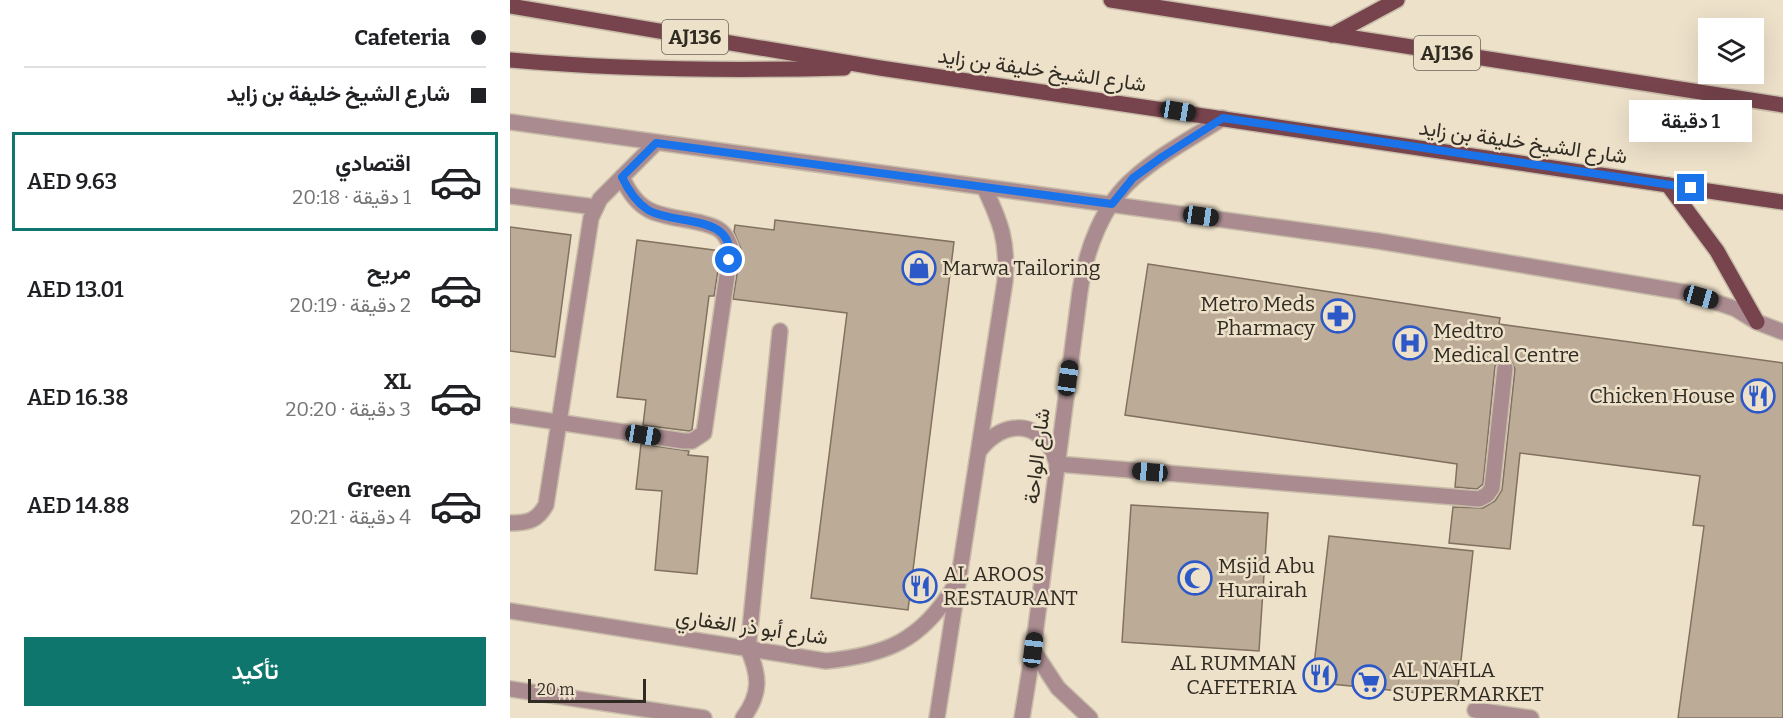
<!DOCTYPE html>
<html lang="ar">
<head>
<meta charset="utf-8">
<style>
	body { margin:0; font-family:Bitter,Vazirmatn,serif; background:#f2f2f2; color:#202124; direction:rtl; height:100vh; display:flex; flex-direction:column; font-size:22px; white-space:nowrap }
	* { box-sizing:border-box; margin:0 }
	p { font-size:20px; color:#757577 }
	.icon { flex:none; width:33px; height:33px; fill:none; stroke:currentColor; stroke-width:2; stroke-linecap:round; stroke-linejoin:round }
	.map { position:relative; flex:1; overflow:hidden; direction:ltr }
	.side { display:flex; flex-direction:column; background:#fff; width:510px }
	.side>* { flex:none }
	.top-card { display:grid; align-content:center; height:132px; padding:0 24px; background:#fff }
	.fabs { position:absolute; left:1188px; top:18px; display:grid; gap:12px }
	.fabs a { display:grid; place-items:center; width:66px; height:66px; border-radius:0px; background:#fff; box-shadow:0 6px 24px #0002; font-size:30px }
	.scale { position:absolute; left:18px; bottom:15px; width:118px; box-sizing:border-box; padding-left:6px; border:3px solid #312c23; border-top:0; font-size:16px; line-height:21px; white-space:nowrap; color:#312c23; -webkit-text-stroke:4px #eee1ca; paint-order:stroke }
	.end { position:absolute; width:27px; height:27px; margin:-14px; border:8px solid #1a73e8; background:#fff; box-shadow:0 0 0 3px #fff }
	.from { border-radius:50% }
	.bubble { position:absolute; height:42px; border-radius:0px; background:#fff; box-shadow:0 6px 24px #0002; font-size:20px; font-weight:600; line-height:42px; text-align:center; direction:rtl }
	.car { position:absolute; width:18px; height:36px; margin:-18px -9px; border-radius:8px; box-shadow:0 0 4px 2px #0007; background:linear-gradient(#222 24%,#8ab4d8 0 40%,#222 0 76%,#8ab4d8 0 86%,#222 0) }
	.top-card b { display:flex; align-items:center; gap:21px; height:57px; font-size:22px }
	.top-card b+b { border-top:2px solid #e0e0e0 }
	.top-card i { width:15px; height:15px; background:#202124 }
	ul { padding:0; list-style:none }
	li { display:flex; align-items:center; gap:18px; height:99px; margin:0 12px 9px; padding:0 12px; border:3px solid transparent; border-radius:0px }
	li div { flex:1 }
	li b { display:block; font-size:22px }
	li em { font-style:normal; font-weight:600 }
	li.selected { border-color:#0f766e }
	li>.icon { width:54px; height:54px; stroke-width:1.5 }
	.cta { display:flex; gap:12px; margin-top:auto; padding:12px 24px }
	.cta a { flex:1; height:69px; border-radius:0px; background:#0f766e; color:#fff; font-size:24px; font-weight:600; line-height:69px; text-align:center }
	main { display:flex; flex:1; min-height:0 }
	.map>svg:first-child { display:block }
	.building { fill:#bcab97; stroke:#81715f; stroke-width:1.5 }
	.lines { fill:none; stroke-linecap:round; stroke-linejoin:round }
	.lane-casing { stroke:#c8bda9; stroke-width:18 }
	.street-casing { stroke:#c8bda9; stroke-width:18 }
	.primary-casing { stroke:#c8bda9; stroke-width:18 }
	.lane { stroke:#aa8c90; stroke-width:15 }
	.street { stroke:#aa8c90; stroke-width:15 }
	.primary { stroke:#77444d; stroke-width:15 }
	.route { stroke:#1a73e8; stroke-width:8 }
	.labels { text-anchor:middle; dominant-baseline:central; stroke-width:5; stroke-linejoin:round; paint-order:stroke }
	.shield { fill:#eee1ca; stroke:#6a6255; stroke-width:1.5 }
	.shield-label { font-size:20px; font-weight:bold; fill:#312c23 }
	.street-label { font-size:21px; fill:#312c23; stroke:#eee1ca }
	.poi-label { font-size:21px; fill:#312c23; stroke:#eee1ca; text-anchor:start }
</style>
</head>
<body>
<main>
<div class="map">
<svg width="1273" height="718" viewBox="0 0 1273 718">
	<rect width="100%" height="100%" fill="#eee1ca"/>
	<g class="building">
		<polygon points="265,220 444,242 398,610 301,598 337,313 223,299 231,249 224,232 225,225 264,230"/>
		<polygon points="0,227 61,235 45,357 0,351"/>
		<polygon points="127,240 211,251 204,296 199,296 182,430 179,431 133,425 136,400 107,397"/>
		<polygon points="638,264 990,318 989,324 1273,363 1273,718 1168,718 1194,526 1183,525 1190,476 1010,453 1000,549 939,543 943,507 973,508 985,501 992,490 1005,369 1001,361 992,359 985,366 973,484 967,489 945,487 947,464 615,415"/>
		<polygon points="131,444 179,451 178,455 198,457 187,574 145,570 152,491 126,489"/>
		<polygon points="621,505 758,513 749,651 612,642"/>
		<polygon points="819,536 963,551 947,697 802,682"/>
	</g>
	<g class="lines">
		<defs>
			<g id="lane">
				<polyline points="0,196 85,207"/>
				<path d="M0 415 174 441H182L194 433 221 248C218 240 215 233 208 229 191 219 158 220 139 210 126 203 118 191 112 177"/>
				<polyline points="547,464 969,499 977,495 982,488 995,368"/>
				<path d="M0 523C18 523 27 521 36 505L81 218 90 199 146 143"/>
				<polyline points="238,649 270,331"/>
			</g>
			<g id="street">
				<polyline points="0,122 868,241 1179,293 1226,309 1247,322 1273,332"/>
				<path d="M469 451C488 426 519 417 539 446 543 451 545 458 547 464"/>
				<path d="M0 611 316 661C376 655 411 641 444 587"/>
				<polyline points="523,650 548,688 580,718"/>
				<polyline points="0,689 194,718"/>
				<polyline points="965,710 1021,718"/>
				<path d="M233 718C251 694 250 676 238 649"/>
				<path d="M427 718 495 281C498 241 491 223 474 187"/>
				<path d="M512 718 523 650 570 291C576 250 592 205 625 177 651 154 684 137 713 118"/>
			</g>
			<g id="primary">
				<polyline points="601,0 1273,105"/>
				<polyline points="0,6 370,68 1273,202"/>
				<polyline points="822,35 887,0"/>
				<path d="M0 60C111 70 223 71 334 68"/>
				<polyline points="1158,185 1207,251 1247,322"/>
			</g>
		</defs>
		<use href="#lane" class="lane-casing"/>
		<use href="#street" class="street-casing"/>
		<use href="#primary" class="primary-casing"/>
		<use href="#lane" class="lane"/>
		<use href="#street" class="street"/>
		<use href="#primary" class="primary"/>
	</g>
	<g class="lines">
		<path class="route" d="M219 260C226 213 166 226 138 210 126 202 118 190 112 177L146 143 602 204 623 178 652 157 713 118 1181 188"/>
	</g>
	<defs>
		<symbol id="shop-ring" viewBox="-11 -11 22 22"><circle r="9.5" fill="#eee1ca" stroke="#2d59c8" stroke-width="1.5"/><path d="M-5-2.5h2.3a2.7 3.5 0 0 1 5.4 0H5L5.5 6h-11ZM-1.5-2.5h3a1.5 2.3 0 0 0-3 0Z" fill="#2d59c8"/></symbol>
		<symbol id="pharmacy-ring" viewBox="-11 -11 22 22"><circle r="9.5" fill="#eee1ca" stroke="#2d59c8" stroke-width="1.5"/><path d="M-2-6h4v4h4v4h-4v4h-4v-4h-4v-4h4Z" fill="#2d59c8"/></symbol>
		<symbol id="hospital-ring" viewBox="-11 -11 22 22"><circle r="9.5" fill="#eee1ca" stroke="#2d59c8" stroke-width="1.5"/><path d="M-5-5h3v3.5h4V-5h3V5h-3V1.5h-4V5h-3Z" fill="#2d59c8"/></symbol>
		<symbol id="restaurant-ring" viewBox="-11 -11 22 22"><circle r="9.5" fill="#eee1ca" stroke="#2d59c8" stroke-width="1.5"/><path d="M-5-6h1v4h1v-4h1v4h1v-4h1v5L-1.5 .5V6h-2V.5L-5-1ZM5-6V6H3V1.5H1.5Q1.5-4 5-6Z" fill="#2d59c8"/></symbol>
		<symbol id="mosque-ring" viewBox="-11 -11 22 22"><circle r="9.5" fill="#eee1ca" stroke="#2d59c8" stroke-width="1.5"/><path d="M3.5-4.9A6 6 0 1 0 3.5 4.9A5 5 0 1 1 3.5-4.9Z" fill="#2d59c8"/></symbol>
		<symbol id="supermarket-ring" viewBox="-11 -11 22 22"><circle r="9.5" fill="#eee1ca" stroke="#2d59c8" stroke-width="1.5"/><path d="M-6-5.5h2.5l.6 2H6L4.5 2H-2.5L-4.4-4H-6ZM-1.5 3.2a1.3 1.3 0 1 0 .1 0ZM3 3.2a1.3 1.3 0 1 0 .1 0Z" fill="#2d59c8"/></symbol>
	</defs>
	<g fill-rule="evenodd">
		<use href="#shop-ring" x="390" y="249" width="38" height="38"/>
		<use href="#pharmacy-ring" x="809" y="297" width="38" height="38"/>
		<use href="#hospital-ring" x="881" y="324" width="38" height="38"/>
		<use href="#restaurant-ring" x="1229" y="377" width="38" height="38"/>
		<use href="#mosque-ring" x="666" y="559" width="38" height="38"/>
		<use href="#restaurant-ring" x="391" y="567" width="38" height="38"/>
		<use href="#restaurant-ring" x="791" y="656" width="38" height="38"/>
		<use href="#supermarket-ring" x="840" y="663" width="38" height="38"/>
	</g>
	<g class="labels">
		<g class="shield">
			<rect x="152" y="20" width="66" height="34" rx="4.5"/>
			<rect x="904" y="36" width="66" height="34" rx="4.5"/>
		</g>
		<g class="shield-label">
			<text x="185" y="37">AJ136</text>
			<text x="937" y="53">AJ136</text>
		</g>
		<g class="street-label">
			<text transform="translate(532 70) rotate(8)">شارع الشيخ خليفة بن زايد</text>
			<text transform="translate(1013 142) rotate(8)">شارع الشيخ خليفة بن زايد</text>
			<text transform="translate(527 456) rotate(-83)">شارع الواحة</text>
			<text transform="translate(242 627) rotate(8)">شارع أبو ذر الغفاري</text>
		</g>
		<g class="poi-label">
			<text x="432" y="268">Marwa Tailoring</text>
			<text x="805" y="304" text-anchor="end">Metro Meds<tspan x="805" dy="24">Pharmacy</tspan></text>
			<text x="923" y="331">Medtro<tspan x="923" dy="24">Medical Centre</tspan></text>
			<text x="1225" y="396" text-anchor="end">Chicken House</text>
			<text x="708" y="566">Msjid Abu<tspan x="708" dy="24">Hurairah</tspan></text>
			<text x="433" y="574">AL AROOS<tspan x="433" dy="24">RESTAURANT</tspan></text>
			<text x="787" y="663" text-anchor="end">AL RUMMAN<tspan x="787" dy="24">CAFETERIA</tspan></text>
			<text x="882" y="670">AL NAHLA<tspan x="882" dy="24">SUPERMARKET</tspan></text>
		</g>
	</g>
</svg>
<div class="fabs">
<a><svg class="icon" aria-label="layers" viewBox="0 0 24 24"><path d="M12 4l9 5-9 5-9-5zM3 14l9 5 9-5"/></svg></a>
</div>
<div class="scale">20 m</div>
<i class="end from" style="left:219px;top:260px"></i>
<i class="end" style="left:1181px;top:188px"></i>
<div class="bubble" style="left:1119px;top:100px;width:123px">1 دقيقة</div>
<i class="car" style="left:668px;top:111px;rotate:99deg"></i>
<i class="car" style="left:691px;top:216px;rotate:98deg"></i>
<i class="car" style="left:1191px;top:297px;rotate:106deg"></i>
<i class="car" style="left:558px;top:378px;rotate:8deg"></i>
<i class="car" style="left:133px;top:435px;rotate:99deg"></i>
<i class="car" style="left:640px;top:472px;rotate:275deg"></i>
<i class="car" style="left:523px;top:650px;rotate:7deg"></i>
</div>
<section class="side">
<div class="top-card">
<b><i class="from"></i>Cafeteria</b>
<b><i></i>شارع الشيخ خليفة بن زايد</b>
</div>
<ul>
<li class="selected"><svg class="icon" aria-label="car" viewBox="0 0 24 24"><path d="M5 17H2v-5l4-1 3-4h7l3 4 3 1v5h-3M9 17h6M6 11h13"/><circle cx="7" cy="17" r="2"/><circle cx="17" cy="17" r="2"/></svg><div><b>اقتصادي</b><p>1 دقيقة · 20:18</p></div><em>AED 9.63</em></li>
<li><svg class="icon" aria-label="car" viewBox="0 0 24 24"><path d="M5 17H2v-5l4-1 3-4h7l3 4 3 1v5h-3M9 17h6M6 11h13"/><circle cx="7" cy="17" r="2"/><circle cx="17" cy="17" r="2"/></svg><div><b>مريح</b><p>2 دقيقة · 20:19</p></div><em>AED 13.01</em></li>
<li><svg class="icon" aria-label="car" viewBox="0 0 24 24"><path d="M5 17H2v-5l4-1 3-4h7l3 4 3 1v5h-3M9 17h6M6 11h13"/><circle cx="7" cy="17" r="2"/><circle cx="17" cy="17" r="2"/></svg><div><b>XL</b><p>3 دقيقة · 20:20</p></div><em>AED 16.38</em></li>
<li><svg class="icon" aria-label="car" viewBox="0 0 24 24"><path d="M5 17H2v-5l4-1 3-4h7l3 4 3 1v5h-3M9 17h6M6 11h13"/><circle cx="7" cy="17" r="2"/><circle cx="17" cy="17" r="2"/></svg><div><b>Green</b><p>4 دقيقة · 20:21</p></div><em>AED 14.88</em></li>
</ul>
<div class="cta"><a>تأكيد</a></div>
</section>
</main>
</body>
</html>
